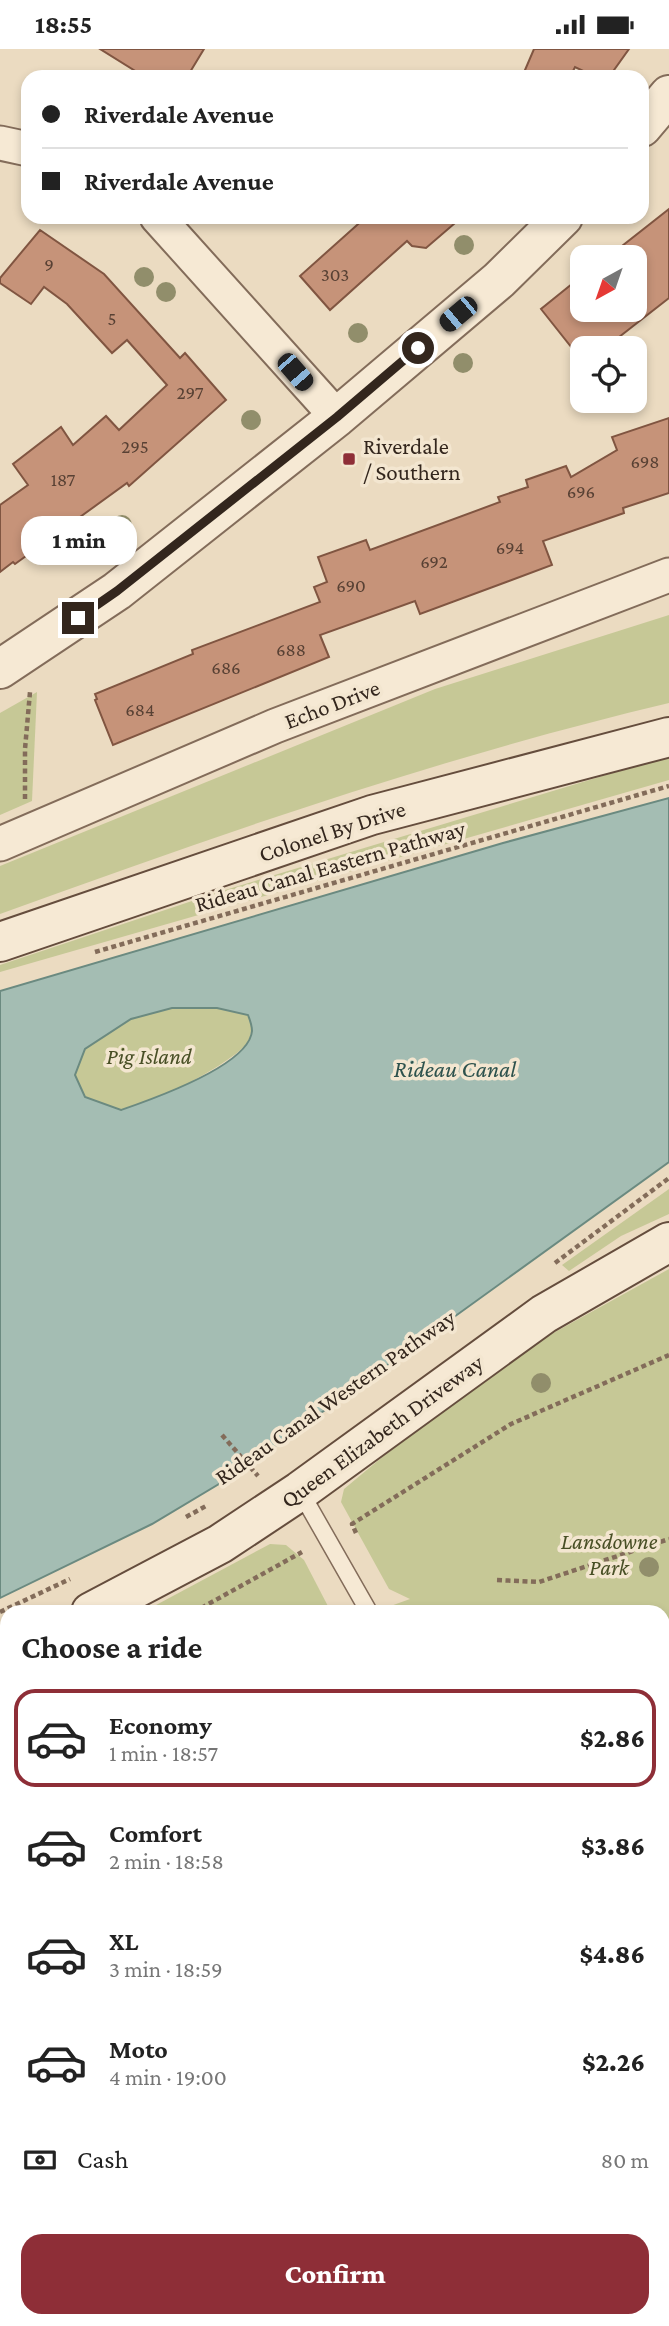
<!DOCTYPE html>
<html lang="en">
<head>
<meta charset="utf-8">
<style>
	body { margin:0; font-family:"Crimson Pro",serif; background:#f6f6f6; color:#222; height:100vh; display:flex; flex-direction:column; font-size:26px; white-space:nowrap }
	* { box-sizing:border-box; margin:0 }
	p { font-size:23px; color:#767676 }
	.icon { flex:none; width:38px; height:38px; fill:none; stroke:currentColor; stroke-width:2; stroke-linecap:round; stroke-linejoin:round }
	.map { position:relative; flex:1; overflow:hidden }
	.sheet { position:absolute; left:0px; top:1556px; width:670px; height:723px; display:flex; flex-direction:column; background:#fff; border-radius:21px 21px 0 0; box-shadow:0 4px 10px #0003 }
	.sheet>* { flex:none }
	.guide { position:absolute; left:21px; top:21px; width:628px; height:154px; border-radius:21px; box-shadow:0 4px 10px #0003; display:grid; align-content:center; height:154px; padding:0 21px; background:#fff }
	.needle { width:46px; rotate:220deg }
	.controls { position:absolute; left:570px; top:196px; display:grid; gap:14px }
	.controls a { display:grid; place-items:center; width:77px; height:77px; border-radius:14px; background:#fff; box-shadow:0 4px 10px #0003; font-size:35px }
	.end { position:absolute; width:32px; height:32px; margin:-16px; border:9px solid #33261d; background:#fff; box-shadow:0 0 0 4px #fff }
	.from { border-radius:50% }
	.bubble { position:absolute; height:49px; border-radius:21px; background:#fff; box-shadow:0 4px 10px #0003; font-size:23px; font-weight:800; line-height:49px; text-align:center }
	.car { position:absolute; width:21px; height:42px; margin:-21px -10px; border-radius:9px; box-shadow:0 0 5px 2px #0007; background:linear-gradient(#222 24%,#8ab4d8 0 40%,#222 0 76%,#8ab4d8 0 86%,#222 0) }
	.guide b { display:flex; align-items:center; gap:24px; height:66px; font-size:26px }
	.guide b+b { border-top:2px solid #e0e0e0 }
	.guide i { width:18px; height:18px; background:#222 }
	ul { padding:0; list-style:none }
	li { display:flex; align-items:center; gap:21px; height:98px; margin:0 14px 10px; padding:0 7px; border:4px solid transparent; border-radius:21px }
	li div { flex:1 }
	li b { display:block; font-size:26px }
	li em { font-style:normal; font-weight:800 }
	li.active { border-color:#8e2e37 }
	li>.icon { width:63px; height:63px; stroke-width:1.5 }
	h2 { padding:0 21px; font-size:32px; line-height:84px }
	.pay { display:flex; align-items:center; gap:18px; height:77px; padding:0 21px; font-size:26px }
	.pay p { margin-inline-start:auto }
	.primary-button { display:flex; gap:14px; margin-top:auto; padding:14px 21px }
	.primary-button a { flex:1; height:80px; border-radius:21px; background:#8e2e37; color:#fff; font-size:28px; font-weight:800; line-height:80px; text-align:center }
	.status { display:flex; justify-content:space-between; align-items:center; height:49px; padding:0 35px; background:#fff; direction:ltr }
	.status svg { height:19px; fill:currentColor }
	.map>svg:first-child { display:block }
	.green { fill:#c6c896 }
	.water { fill:#a4bdb3; stroke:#6b8a80; stroke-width:2; fill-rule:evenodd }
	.building { fill:#c69379; stroke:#805541; stroke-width:2 }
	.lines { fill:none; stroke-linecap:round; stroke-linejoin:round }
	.service-casing { stroke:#836c5a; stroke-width:19 }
	.minor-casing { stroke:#836c5a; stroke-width:37 }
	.tertiary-casing { stroke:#836c5a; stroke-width:42 }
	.secondary-casing { stroke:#654d3d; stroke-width:42 }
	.path { stroke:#836c5a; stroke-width:4.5; stroke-dasharray:5 3.5; stroke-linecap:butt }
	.service { stroke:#f6e9d4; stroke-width:16 }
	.minor { stroke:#f6e9d4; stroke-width:33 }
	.tertiary { stroke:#f6e9d4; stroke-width:38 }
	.secondary { stroke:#f6e9d4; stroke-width:38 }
	.tree { fill:#918e6b }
	.route { stroke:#33261d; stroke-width:9 }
	.poi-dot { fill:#8e2e37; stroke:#f3e6d0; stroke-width:2.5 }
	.labels { text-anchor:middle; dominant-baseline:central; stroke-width:7; stroke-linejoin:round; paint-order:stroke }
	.number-label { font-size:19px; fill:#584134 }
	.poi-label { font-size:23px; fill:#33261d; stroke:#f3e6d0; text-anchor:start }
	.street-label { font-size:23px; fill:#33261d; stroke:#f3e6d0 }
	.park-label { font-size:23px; font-style:italic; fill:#484f25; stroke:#f3e6d0 }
	.water-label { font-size:24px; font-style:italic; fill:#2d524d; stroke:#f3e6d0 }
</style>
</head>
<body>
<div class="status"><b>18:55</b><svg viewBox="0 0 49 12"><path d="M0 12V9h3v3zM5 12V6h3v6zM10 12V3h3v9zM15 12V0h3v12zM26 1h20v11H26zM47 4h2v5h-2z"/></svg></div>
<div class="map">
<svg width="669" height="2277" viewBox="0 0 669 2277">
	<rect width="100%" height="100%" fill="#ebdbc1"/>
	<g class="green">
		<path d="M669 566V654C441 708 220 785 0 865V817L435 640Z"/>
		<polygon points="37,643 32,752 0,766 0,664"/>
		<polygon points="669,707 669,731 0,923 0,916 222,842"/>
		<path d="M172 959H217L249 966C251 976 253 983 248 992 238 1012 144 1060 121 1061 111 1061 95 1052 85 1048L75 1026 85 1000 131 970Z"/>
		<polygon points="669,1140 669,1165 621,1187 569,1222 562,1216"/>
		<polygon points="669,1220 669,2277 0,2277 0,1632 7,1629 7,2272 663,2272 663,1563 374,1563 410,1550 389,1540 341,1453 344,1440 386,1405 537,1293"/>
		<polygon points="270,1495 286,1496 304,1511 331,1563 143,1563"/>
	</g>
	<path class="water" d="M669 749V1113L239 1423 152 1475 0 1549V942L503 794ZM172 959H217L248 966C250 971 252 977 252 982 249 1017 150 1051 121 1061L85 1048 75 1026 85 1000 131 970Z"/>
	<g class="building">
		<polygon points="100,0 204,0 187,28 145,28"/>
		<polygon points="534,0 629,0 609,28 596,28 575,18 570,28 522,28"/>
		<polygon points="669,160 669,249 605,299 572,299 541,260 583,226 583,261 635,261 635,208 608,208"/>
		<polygon points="366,168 462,168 426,199 412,197 407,192 330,261 300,227"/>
		<polygon points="40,181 104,225 180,309 185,304 226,351 129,437 127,434 15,515 13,513 0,523 0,456 28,436 13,415 61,378 73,396 106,367 119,381 167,336 127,291 112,304 67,255 44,238 31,255 0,234 0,229"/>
		<polygon points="669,369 669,444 623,459 624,464 543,492 552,516 420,565 415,552 320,586 329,608 113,696 95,651 97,650 95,645 193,605 192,601 320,553 314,538 327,533 318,508 366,491 370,501 500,453 498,448 528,438 526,431 566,417 571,428 617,401 612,388"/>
	</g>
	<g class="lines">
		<defs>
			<polyline id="service" points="300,1442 369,1563"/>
			<g id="minor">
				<polyline points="0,94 28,100"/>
				<polyline points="157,168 337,368"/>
				<polyline points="0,795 275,677 669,526"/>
			</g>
			<g id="tertiary">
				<polyline points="642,78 669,46"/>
				<polyline points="0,620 117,542 337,368 499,231 563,168"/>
			</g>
			<g id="secondary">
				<polyline points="0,893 372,766 669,688"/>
				<polyline points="91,1563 220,1495 300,1442 544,1265 669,1193"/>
				<polyline points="0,1604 7,1601"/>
			</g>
		</defs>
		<use href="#service" class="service-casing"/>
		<use href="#minor" class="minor-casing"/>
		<use href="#tertiary" class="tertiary-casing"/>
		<use href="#secondary" class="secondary-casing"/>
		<g class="path">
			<polyline points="25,750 25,700 30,643"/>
			<polyline points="95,903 669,737"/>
			<polyline points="555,1214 669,1129"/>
			<polyline points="222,1386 258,1427"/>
			<polyline points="186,1468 206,1457"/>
			<polyline points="356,1484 352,1475 511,1375 669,1306"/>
			<polyline points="497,1531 539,1533 669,1490"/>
			<polyline points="0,1563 70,1530"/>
			<polyline points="194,1563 302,1503"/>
			<polyline points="0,1661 7,1657"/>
			<polyline points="663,1706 669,1712"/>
			<polyline points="0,1905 7,1899"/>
			<polyline points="0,1997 7,1983"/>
			<polyline points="663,2015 669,1927"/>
			<polyline points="0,2034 7,2056"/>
			<polyline points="663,2150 669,2149"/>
			<polyline points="663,2174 669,2181"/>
			<polyline points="0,2198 7,2209"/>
			<polyline points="663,2212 669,2210"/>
			<polyline points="47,2272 51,2277"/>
			<polyline points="105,2272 111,2276 132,2272"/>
			<polyline points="351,2272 352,2277"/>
			<polyline points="655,2272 669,2274"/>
			<polyline points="210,2274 259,2272"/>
			<polyline points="574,2277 575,2272"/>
		</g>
		<use href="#service" class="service"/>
		<use href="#minor" class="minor"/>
		<use href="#tertiary" class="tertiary"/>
		<use href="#secondary" class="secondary"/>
	</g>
	<g class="tree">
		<circle cx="464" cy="196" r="10"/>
		<circle cx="144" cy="228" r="10"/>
		<circle cx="166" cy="243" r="10"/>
		<circle cx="358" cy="284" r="10"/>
		<circle cx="463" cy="314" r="10"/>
		<circle cx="251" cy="371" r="10"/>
		<circle cx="122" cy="476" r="10"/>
		<circle cx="541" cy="1334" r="10"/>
		<circle cx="649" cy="1518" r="10"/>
	</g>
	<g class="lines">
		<polyline class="route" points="78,569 117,542 337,368 418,299"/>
	</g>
	<rect class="poi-dot" x="342" y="403" width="14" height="14" rx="3.5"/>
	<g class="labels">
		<g class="number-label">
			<text x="49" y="215">9</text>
			<text x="335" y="225">303</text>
			<text x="112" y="269">5</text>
			<text x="190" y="343">297</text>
			<text x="135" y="397">295</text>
			<text x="645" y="412">698</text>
			<text x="63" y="430">187</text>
			<text x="581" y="442">696</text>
			<text x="510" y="498">694</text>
			<text x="434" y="512">692</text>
			<text x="351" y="536">690</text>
			<text x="291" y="600">688</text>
			<text x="226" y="618">686</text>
			<text x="140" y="660">684</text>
		</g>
		<g class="poi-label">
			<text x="363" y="397">Riverdale<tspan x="363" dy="26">/ Southern</tspan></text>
		</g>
		<g class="street-label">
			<text transform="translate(332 655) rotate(-21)">Echo Drive</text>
			<text transform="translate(332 782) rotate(-18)">Colonel By Drive</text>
			<text transform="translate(330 817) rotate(-16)">Rideau Canal Eastern Pathway</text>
			<text transform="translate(335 1348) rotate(-35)">Rideau Canal Western Pathway</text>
			<text transform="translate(382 1382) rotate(-36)">Queen Elizabeth Driveway</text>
		</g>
		<g class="park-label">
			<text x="149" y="1007">Pig Island</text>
			<text x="609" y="1492">Lansdowne<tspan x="609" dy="26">Park</tspan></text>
		</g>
		<g class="water-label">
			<text x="455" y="1019">Rideau Canal</text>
		</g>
	</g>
</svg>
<div class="controls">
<a><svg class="needle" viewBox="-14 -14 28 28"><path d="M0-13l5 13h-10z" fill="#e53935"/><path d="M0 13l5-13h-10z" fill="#767676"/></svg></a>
<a><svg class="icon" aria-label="locate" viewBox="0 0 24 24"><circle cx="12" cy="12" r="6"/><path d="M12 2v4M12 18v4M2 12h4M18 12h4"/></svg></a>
</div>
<i class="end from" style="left:418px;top:299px"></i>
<i class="end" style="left:78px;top:569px"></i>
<div class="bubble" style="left:21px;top:467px;width:116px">1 min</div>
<i class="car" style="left:458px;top:265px;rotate:230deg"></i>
<i class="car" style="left:295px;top:323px;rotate:139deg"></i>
<div class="guide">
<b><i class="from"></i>Riverdale Avenue</b>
<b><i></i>Riverdale Avenue</b>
</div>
<section class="sheet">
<h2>Choose a ride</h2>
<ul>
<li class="active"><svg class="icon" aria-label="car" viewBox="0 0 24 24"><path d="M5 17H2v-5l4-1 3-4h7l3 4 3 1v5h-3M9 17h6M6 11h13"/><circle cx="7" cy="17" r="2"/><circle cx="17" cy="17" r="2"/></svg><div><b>Economy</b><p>1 min · 18:57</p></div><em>$2.86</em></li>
<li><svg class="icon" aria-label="car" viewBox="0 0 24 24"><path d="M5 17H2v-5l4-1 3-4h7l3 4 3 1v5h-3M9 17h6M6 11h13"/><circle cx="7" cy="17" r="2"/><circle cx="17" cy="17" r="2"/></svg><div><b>Comfort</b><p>2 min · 18:58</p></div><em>$3.86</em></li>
<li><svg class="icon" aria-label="car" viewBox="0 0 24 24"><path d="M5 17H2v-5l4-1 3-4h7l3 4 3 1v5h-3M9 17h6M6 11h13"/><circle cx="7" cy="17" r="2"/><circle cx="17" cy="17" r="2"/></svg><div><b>XL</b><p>3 min · 18:59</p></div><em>$4.86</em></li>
<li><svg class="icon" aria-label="car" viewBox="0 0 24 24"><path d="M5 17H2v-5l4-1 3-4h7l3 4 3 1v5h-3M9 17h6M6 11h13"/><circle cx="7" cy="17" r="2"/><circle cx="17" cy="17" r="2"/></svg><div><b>Moto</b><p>4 min · 19:00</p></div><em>$2.26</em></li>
</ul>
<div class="pay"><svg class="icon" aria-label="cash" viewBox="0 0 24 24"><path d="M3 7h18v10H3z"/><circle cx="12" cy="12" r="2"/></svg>Cash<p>80 m</p></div>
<div class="primary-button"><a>Confirm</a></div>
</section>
</div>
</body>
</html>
